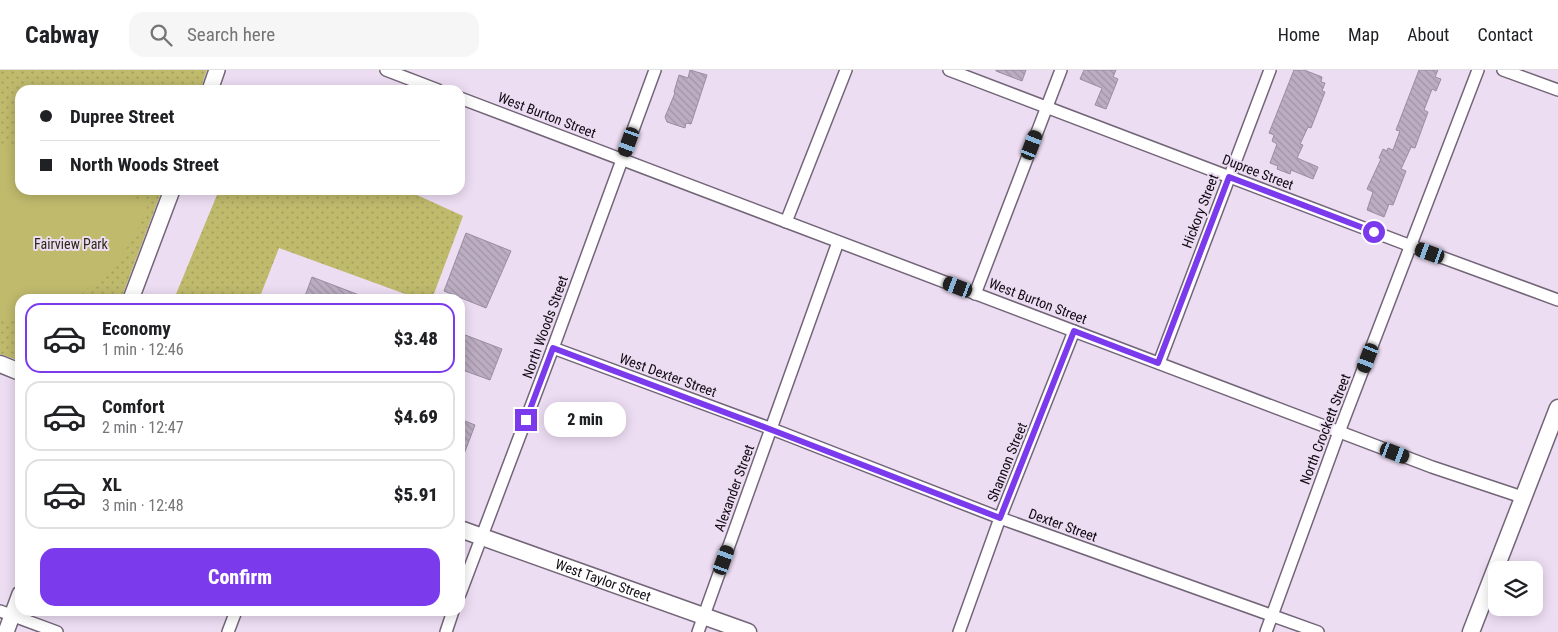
<!DOCTYPE html>
<html lang="en">
<head>
<meta charset="utf-8">
<style>
	body { margin:0; font-family:"Roboto Condensed",sans-serif; background:#f6f6f6; color:#202124; height:100vh; display:flex; flex-direction:column; font-size:19px; white-space:nowrap }
	* { box-sizing:border-box; margin:0 }
	p { font-size:16px; color:#757577 }
	.icon { flex:none; width:28px; height:28px; fill:none; stroke:currentColor; stroke-width:2; stroke-linecap:round; stroke-linejoin:round }
	.map { position:relative; flex:1; overflow:hidden }
	.panel { position:absolute; left:15px; top:224px; width:450px; height:322px; display:flex; flex-direction:column; background:#fff; border-radius:15px; box-shadow:0 2px 12px #0003 }
	.panel>* { flex:none }
	.hud { position:absolute; left:15px; top:15px; width:450px; height:110px; border-radius:15px; box-shadow:0 2px 12px #0003; display:grid; align-content:center; height:110px; padding:0 25px; background:#fff }
	.buttons { position:absolute; left:1488px; top:491px; display:grid; gap:10px }
	.buttons a { display:grid; place-items:center; width:55px; height:55px; border-radius:10px; background:#fff; box-shadow:0 2px 12px #0003; font-size:25px }
	.end { position:absolute; width:22px; height:22px; margin:-11px; border:6px solid #7c3aed; background:#fff; box-shadow:0 0 0 2px #fff }
	.from { border-radius:50% }
	.bubble { position:absolute; height:35px; border-radius:15px; background:#fff; box-shadow:0 2px 12px #0003; font-size:16px; font-weight:800; line-height:35px; text-align:center }
	.car { position:absolute; width:15px; height:30px; margin:-15px -8px; border-radius:6px; box-shadow:0 0 4px 1px #0007; background:linear-gradient(#222 24%,#8ab4d8 0 40%,#222 0 76%,#8ab4d8 0 86%,#222 0) }
	.hud b { display:flex; align-items:center; gap:18px; height:48px; font-size:19px }
	.hud b+b { border-top:1px solid #e0e0e0 }
	.hud i { width:12px; height:12px; background:#202124 }
	ul { padding:9px 0 0; list-style:none }
	li { display:flex; align-items:center; gap:15px; height:70px; margin:0 10px 8px; padding:0 15px; border:2px solid #e0e0e0; border-radius:15px }
	li div { flex:1 }
	li b { display:block; font-size:19px }
	li em { font-style:normal; font-weight:800 }
	li.active { border-color:#7c3aed }
	li>.icon { width:45px; height:45px; stroke-width:1.5 }
	.primary-button { display:flex; gap:10px; margin-top:auto; padding:10px 25px }
	.primary-button a { flex:1; height:58px; border-radius:15px; background:#7c3aed; color:#fff; font-size:20px; font-weight:800; line-height:58px; text-align:center }
	header { display:flex; align-items:center; gap:30px; box-sizing:border-box; height:70px; padding:0 25px; background:#fff; border-bottom:1px solid #e0e0e0 }
	header strong { font-size:24px }
	nav { display:flex; gap:28px; margin-inline-start:auto; font-size:18px }
	.search { width:350px; height:45px; background:#f6f6f6; display:flex; align-items:center; gap:12px; box-sizing:border-box; padding:0 18px; border-radius:15px; color:#757577; font-size:19px }
	.map>svg:first-child { display:block }
	.park { fill:url(#park-dots) }
	.pitch { fill:#bfba6c }
	.building { fill:url(#building-back-hatch); stroke:#9b8ca0 }
	.lines { fill:none; stroke-linecap:round; stroke-linejoin:round }
	.minor-casing { stroke:#736578; stroke-width:14 }
	.tertiary-casing { stroke:#736578; stroke-width:18 }
	.secondary-casing { stroke:#736578; stroke-width:19 }
	.minor { stroke:#fff; stroke-width:11 }
	.tertiary { stroke:#fff; stroke-width:15 }
	.secondary { stroke:#fff; stroke-width:16 }
	.route { stroke:#7c3aed; stroke-width:6 }
	.labels { text-anchor:middle; dominant-baseline:central; stroke-width:4; stroke-linejoin:round; paint-order:stroke }
	.street-label { font-size:14px; fill:#110b13; stroke:#edddf3 }
	.park-label { font-size:14px; fill:#2b2a17; stroke:#edddf3 }
</style>
</head>
<body>
<header>
<strong>Cabway</strong>
<div class="search"><svg class="icon" aria-label="search" viewBox="0 0 24 24"><circle cx="10" cy="10" r="6"/><path d="M15 15l6 6"/></svg>Search here</div>
<nav><a>Home</a><a>Map</a><a>About</a><a>Contact</a></nav>
</header>
<div class="map">
<svg width="1558" height="562" viewBox="0 0 1558 562">
	<defs>
		<pattern id="park-dots" width="8" height="8" patternUnits="userSpaceOnUse" patternTransform="scale(1.25)"><rect width="8" height="8" fill="#bfba6c"/><path d="M2 2h.1M6 6h.1" fill="none" stroke="#a39f5d" stroke-width="1.8" stroke-linecap="round"/></pattern>
		<pattern id="building-back-hatch" width="6" height="6" patternUnits="userSpaceOnUse" patternTransform="scale(1.25)"><rect width="6" height="6" fill="#bcadc2"/><path d="M-1 5l2 2M0 0l6 6M5-1l2 2" fill="none" stroke="#a194a6"/></pattern>
	</defs>
	<rect width="100%" height="100%" fill="#edddf3"/>
	<g class="park">
		<polygon points="0,0 207,0 200,20 20,20 20,120 162,120 121,229 20,229 20,291 0,284"/>
		<polygon points="219,120 406,120 463,146 432,229 419,229 279,178 259,229 174,229"/>
	</g>
	<path class="pitch" d="M0 73 20 83V120H114L149 133C135 168 121 195 90 217 85 220 80 226 74 228 66 231 31 229 20 229V249L0 251Z"/>
	<g class="building">
		<polygon points="690,0 707,5 691,54 686,53 685,58 667,52 665,47 675,23 674,22 679,5 688,8"/>
		<polygon points="996,0 1026,0 1022,11 996,1"/>
		<polygon points="1084,0 1116,0 1113,7 1118,9 1106,39 1095,35 1102,18 1080,9"/>
		<polygon points="1294,0 1304,0 1322,7 1321,12 1325,13 1322,21 1325,22 1311,58 1308,57 1300,74 1303,75 1297,88 1318,97 1313,109 1291,100 1290,104 1277,99 1278,96 1270,93 1277,74 1272,71 1274,65 1269,63"/>
		<polygon points="1419,0 1438,0 1435,7 1441,9 1436,21 1432,19 1424,40 1428,42 1415,78 1411,77 1401,99 1406,101 1393,135 1389,134 1384,147 1367,140 1373,122 1367,119 1381,89 1379,88 1383,79 1387,81 1388,78 1393,80 1400,61 1396,60"/>
		<polygon points="466,163 511,181 486,238 444,221"/>
		<polygon points="312,207 367,228 367,229 304,229"/>
		<polygon points="460,263 502,279 490,310 460,299"/>
		<polygon points="460,349 475,355 461,392 460,392"/>
	</g>
	<g class="lines">
		<defs>
			<g id="minor">
				<polyline points="386,0 438,20"/>
				<polyline points="949,0 1411,176 1558,230"/>
				<polyline points="1503,0 1558,20"/>
				<polyline points="460,28 1432,397 1522,427"/>
				<polyline points="786,152 846,0"/>
				<polyline points="975,224 1061,0"/>
				<polyline points="553,278 772,359 1000,448 1318,562"/>
				<polyline points="1159,293 1270,0"/>
				<polyline points="460,524 553,278 655,0"/>
				<polyline points="0,541 57,562"/>
				<polyline points="228,562 236,541"/>
				<polyline points="446,562 453,541"/>
				<polyline points="698,562 838,172"/>
				<polyline points="959,562 1000,448 1074,261"/>
				<polyline points="1266,562 1339,362 1478,0"/>
			</g>
			<g id="tertiary">
				<polyline points="210,20 217,0"/>
				<polyline points="131,229 172,120"/>
				<polyline points="6,562 20,524"/>
			</g>
			<g id="secondary">
				<polyline points="0,294 20,302"/>
				<path id="s1" d="M460 459 748 562"/>
				<polyline points="1471,562 1558,338"/>
			</g>
		</defs>
		<use href="#minor" class="minor-casing"/>
		<use href="#tertiary" class="tertiary-casing"/>
		<use href="#secondary" class="secondary-casing"/>
		<use href="#minor" class="minor"/>
		<use href="#tertiary" class="tertiary"/>
		<use href="#secondary" class="secondary"/>
	</g>
	<g class="lines">
		<polyline class="route" points="526,350 553,278 772,360 1000,448 1074,261 1158,293 1229,107 1374,162"/>
	</g>
	<g class="labels">
		<g class="street-label">
			<text transform="translate(547 45) rotate(21)">West Burton Street</text>
			<text transform="translate(1258 102) rotate(21)">Dupree Street</text>
			<text transform="translate(1200 141) rotate(-69)">Hickory Street</text>
			<text transform="translate(1038 231) rotate(21)">West Burton Street</text>
			<text transform="translate(545 257) rotate(-70)">North Woods Street</text>
			<text transform="translate(668 305) rotate(20)">West Dexter Street</text>
			<text transform="translate(1325 359) rotate(-69)">North Crockett Street</text>
			<text transform="translate(1007 392) rotate(-68)">Shannon Street</text>
			<text transform="translate(734 418) rotate(-70)">Alexander Street</text>
			<text transform="translate(1063 455) rotate(20)">Dexter Street</text>
			<text stroke="none"><textPath href="#s1" startOffset="152">West Taylor Street</textPath></text>
		</g>
		<g class="park-label">
			<text x="71" y="174">Fairview Park</text>
		</g>
	</g>
</svg>
<div class="buttons">
<a><svg class="icon" aria-label="layers" viewBox="0 0 24 24"><path d="M12 4l9 5-9 5-9-5zM3 14l9 5 9-5"/></svg></a>
</div>
<i class="end from" style="left:1374px;top:162px"></i>
<i class="end" style="left:526px;top:350px"></i>
<div class="bubble" style="left:544px;top:332px;width:82px">2 min</div>
<i class="car" style="left:629px;top:72px;rotate:200deg"></i>
<i class="car" style="left:1032px;top:75px;rotate:21deg"></i>
<i class="car" style="left:1430px;top:183px;rotate:290deg"></i>
<i class="car" style="left:958px;top:217px;rotate:291deg"></i>
<i class="car" style="left:1368px;top:288px;rotate:201deg"></i>
<i class="car" style="left:1395px;top:383px;rotate:111deg"></i>
<i class="car" style="left:724px;top:490px;rotate:20deg"></i>
<div class="hud">
<b><i class="from"></i>Dupree Street</b>
<b><i></i>North Woods Street</b>
</div>
<section class="panel">
<ul>
<li class="active"><svg class="icon" aria-label="car" viewBox="0 0 24 24"><path d="M5 17H2v-5l4-1 3-4h7l3 4 3 1v5h-3M9 17h6M6 11h13"/><circle cx="7" cy="17" r="2"/><circle cx="17" cy="17" r="2"/></svg><div><b>Economy</b><p>1 min · 12:46</p></div><em>$3.48</em></li>
<li><svg class="icon" aria-label="car" viewBox="0 0 24 24"><path d="M5 17H2v-5l4-1 3-4h7l3 4 3 1v5h-3M9 17h6M6 11h13"/><circle cx="7" cy="17" r="2"/><circle cx="17" cy="17" r="2"/></svg><div><b>Comfort</b><p>2 min · 12:47</p></div><em>$4.69</em></li>
<li><svg class="icon" aria-label="car" viewBox="0 0 24 24"><path d="M5 17H2v-5l4-1 3-4h7l3 4 3 1v5h-3M9 17h6M6 11h13"/><circle cx="7" cy="17" r="2"/><circle cx="17" cy="17" r="2"/></svg><div><b>XL</b><p>3 min · 12:48</p></div><em>$5.91</em></li>
</ul>
<div class="primary-button"><a>Confirm</a></div>
</section>
</div>
</body>
</html>
